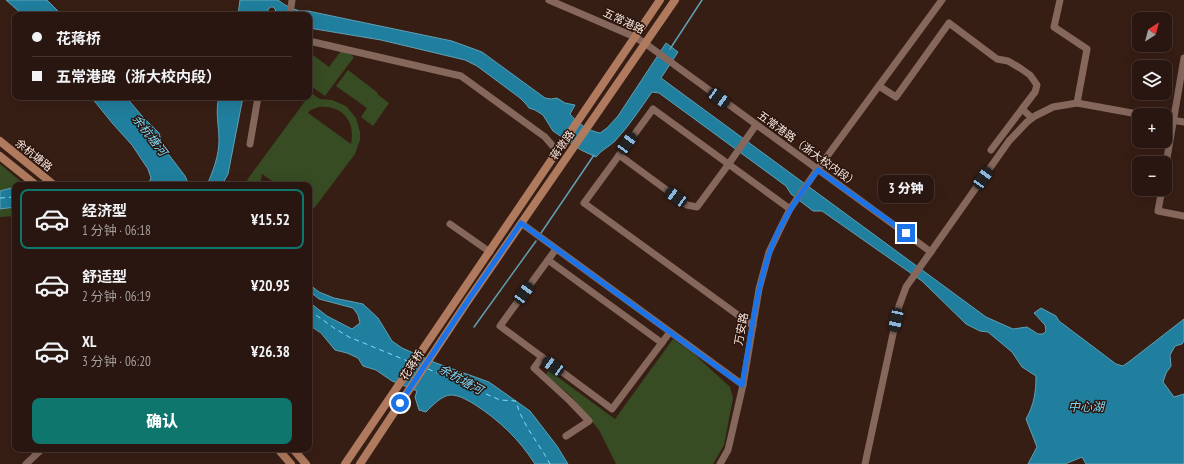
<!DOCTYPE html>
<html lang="zh">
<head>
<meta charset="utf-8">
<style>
	body { margin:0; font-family:"PT Sans Narrow","Noto Sans SC",sans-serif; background:#311f19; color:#f1f3f6; height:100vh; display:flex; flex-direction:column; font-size:15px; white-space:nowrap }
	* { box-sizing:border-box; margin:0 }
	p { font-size:13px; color:#a59f9f }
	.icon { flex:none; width:22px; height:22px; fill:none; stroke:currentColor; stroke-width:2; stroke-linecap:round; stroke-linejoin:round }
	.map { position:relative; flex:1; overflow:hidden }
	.panel { position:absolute; left:12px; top:182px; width:300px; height:270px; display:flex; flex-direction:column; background:#291610; border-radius:8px; box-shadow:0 4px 16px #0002,0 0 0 1px #453530 }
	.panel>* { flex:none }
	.hud { position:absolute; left:12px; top:12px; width:300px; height:88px; border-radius:8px; box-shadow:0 4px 16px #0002,0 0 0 1px #453530; display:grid; align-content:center; height:88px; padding:0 20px; background:#291610 }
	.needle { width:26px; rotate:36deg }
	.tools { position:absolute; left:1132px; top:12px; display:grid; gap:8px }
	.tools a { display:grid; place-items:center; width:40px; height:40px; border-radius:8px; background:#291610; box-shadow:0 4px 16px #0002,0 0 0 1px #453530; font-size:20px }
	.end { position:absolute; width:18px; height:18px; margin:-9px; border:5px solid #1a73e8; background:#fff; box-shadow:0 0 0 2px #fff }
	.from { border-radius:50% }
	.bubble { position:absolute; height:28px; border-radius:8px; background:#291610; box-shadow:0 4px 16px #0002,0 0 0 1px #453530; font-size:13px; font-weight:800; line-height:28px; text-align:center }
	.car { position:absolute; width:12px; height:24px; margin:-12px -6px; border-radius:5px; box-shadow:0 0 3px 1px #0007; background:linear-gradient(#222 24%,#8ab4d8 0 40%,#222 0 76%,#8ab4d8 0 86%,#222 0) }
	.hud b { display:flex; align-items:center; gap:14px; height:38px; font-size:15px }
	.hud b+b { border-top:1px solid #453530 }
	.hud i { width:10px; height:10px; background:#f1f3f6 }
	ul { padding:7px 0 0; list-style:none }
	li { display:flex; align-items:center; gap:12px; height:60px; margin:0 8px 6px; padding:0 12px; border:2px solid transparent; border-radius:8px }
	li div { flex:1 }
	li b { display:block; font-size:15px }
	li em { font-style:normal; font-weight:800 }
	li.current { border-color:#0f766e }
	li>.icon { width:36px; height:36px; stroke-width:1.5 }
	.cta { display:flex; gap:8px; margin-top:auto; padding:8px 20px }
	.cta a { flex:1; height:46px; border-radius:8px; background:#0f766e; color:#fff; font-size:16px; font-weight:800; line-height:46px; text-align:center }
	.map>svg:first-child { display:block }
	.green { fill:#374c23; fill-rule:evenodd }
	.water { fill:#207f9e; stroke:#619fb2 }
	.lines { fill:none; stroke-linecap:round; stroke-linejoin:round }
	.stream { stroke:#619fb2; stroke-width:1.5 }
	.ferry { stroke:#7edbfe; stroke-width:1; stroke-dasharray:5 4; stroke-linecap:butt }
	.minor { stroke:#85675c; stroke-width:7 }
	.major { stroke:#b07a5e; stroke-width:8 }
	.route { stroke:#1a73e8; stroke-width:5 }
	.labels { text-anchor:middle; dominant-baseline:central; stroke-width:3; stroke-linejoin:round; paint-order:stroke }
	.street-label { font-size:11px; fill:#fae9e2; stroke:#2c150c }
	.water-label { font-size:12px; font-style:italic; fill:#7edbfe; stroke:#2c150c }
</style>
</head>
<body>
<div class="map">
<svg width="1184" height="464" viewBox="0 0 1184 464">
	<rect width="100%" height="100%" fill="#371e15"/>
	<g class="green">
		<polygon points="341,51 348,52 354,57 325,96 311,86 309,89 309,52 329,67"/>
		<polygon points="348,70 378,93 377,94 389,103 373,126 361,117 367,108 336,86"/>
		<path d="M311 93 320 99 332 100 346 106 356 118 360 132V140L355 154 315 207 309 212V185H278L262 174 260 185H253L247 180ZM319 107C342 105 356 121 351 144L308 113 310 110Z"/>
		<polygon points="0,164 25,185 15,185 15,216 0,217"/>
		<polygon points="673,339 694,354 730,387 733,398 724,445 713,464 616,464 599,430 571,396 546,375 548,370 615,419"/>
	</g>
	<g class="water">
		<polygon points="6,0 47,0 62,15 23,15"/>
		<path d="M240 0H278L285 5 299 11H308L452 41 482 52 545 98 551 99 557 98 565 103 575 105 570 114C577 123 589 131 600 133L607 128 618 116 666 43 678 52 661 78 986 317 1013 329 1027 327 1038 334H1043L1046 331 1045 325 1034 313 1041 308 1056 316 1059 321 1116 364 1123 366 1130 361 1184 319V341L1182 344 1175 346 1170 355 1171 366 1166 373 1163 382 1174 397 1184 394V464H1086L1082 457 1065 464H1028L1037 447 1026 419C1034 405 1036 392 1036 376L1022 367 1012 352 988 332 980 331 966 324 922 281 822 211H813L791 194 786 186 659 93 652 92C640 109 629 126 615 141 609 147 601 150 596 157L581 150 553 131 543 115 535 110 529 108 526 104 520 98 477 66 465 60 381 40 309 28V15H277L275 9 273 7H270L265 15H238Z"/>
		<polygon points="91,97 126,97 142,116 159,133 163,147 185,176 189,185 148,185 151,178 148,169 132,145 113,124"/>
		<path d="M219 97H243L228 174 222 185H207C213 171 219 156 219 140 219 126 215 111 219 97Z"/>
		<polygon points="15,187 15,207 0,209 0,191"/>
		<path d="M309 284 319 292 334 298 363 304 378 318 392 341 402 348 436 363 489 382 530 411 557 446 568 464H535C519 439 499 420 474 404 467 400 459 395 451 395 442 395 432 406 426 412L419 410 415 397 417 391 392 381 376 370 363 366 358 358 347 353 335 350 321 333 309 325V302L327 316 352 329 360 323 358 315 353 308 319 299 309 291Z"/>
	</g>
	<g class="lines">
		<g class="stream">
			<polyline points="670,49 702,0"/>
			<polyline points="541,233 594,155"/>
			<polyline points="474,327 536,241"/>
		</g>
		<g class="ferry">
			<polyline points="0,198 15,197"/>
			<polyline points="309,310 334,328 349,337 410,362"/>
			<path d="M428 369 500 400 516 401C522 425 539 443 550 464"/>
		</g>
		<g class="minor">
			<polyline points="549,0 635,37 646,44 931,252"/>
			<polyline points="1060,0 1054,27 1087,49 1077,103"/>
			<polyline points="290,15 292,0"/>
			<polyline points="309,41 461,76 545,137 558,152"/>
			<polyline points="879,86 896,97 949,23 997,59 1008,61 1020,68 1030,75 1037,85 1035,92 1022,109 1032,118"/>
			<polyline points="1165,119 1184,122"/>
			<polyline points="250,144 258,97"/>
			<polyline points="991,150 1022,109"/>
			<polyline points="619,155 687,205 697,207 728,165 756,125"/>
			<polyline points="1165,170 1184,58"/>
			<polyline points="1162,189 1158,211 1184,216"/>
			<polyline points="521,223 743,385"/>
			<polyline points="450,224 490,252"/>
			<polyline points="556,249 500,326 542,357 534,368 570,401 589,421 566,436"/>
			<polyline points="548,260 662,343"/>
			<polyline points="753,326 584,203 653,109 790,209"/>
			<polyline points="542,357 612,409 670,332"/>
			<polyline points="26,464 42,449"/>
			<polyline points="720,464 728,450 743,385 759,289 769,252 781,227 790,209 817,170 942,0"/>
			<polyline points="865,464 899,306 906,287 1009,141 1027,122 1035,116 1053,107 1077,103 1143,115"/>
		</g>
		<g class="major">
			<polyline points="0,141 54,185"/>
			<polyline points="0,156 36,185"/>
			<polyline points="278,449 291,464"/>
			<polyline points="293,449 306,464"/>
			<polyline points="345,464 660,0"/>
			<polyline points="360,464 467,302 675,0"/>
		</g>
	</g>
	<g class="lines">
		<path class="route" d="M400 403 467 302 521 223 742 385C750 341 755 296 769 254 779 223 799 196 818 170L906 233"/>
	</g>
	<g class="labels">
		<g class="street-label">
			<text transform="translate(624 21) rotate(25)">五常港路</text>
			<text transform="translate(562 145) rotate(-55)">蒋墩路</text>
			<text transform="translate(808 149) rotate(36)">五常港路（浙大校内段）</text>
			<text transform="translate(34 155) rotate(39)">余杭塘路</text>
			<text transform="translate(741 329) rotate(-80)">万安路</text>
			<text transform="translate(412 365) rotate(-57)">花蒋桥</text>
		</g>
		<g class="water-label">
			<text transform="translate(150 135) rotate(52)">余杭塘河</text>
			<text transform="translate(461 379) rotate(29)">余杭塘河</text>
			<text x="1086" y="406">中心湖</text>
		</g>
	</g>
</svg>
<div class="tools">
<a><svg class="needle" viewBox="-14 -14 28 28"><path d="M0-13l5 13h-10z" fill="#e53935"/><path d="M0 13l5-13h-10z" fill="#a59f9f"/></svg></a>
<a><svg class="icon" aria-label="layers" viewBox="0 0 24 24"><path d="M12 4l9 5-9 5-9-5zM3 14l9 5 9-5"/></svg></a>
<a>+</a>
<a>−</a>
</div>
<i class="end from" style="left:400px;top:403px"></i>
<i class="end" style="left:906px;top:233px"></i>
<div class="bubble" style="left:878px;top:175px;width:56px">3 分钟</div>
<i class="car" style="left:719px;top:98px;rotate:126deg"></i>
<i class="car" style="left:627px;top:143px;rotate:36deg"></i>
<i class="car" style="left:983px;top:178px;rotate:35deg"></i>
<i class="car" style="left:676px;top:197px;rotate:306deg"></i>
<i class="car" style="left:524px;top:293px;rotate:36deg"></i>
<i class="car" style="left:896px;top:320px;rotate:192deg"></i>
<i class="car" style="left:553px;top:366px;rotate:306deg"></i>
<div class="hud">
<b><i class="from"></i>花蒋桥</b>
<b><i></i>五常港路（浙大校内段）</b>
</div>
<section class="panel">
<ul>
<li class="current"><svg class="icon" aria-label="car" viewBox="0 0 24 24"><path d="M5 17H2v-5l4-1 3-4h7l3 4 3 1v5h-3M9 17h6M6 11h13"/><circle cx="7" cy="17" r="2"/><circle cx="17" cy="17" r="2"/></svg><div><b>经济型</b><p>1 分钟 · 06:18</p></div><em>¥15.52</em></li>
<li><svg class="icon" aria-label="car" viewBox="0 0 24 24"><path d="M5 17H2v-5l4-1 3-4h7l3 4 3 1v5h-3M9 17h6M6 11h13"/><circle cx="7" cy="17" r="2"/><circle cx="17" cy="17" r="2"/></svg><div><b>舒适型</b><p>2 分钟 · 06:19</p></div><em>¥20.95</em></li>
<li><svg class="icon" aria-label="car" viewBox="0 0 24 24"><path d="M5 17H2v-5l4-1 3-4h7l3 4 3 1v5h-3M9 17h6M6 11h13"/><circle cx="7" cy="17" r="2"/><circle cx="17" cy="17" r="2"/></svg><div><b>XL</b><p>3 分钟 · 06:20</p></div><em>¥26.38</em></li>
</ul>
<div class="cta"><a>确认</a></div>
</section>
</div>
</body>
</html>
